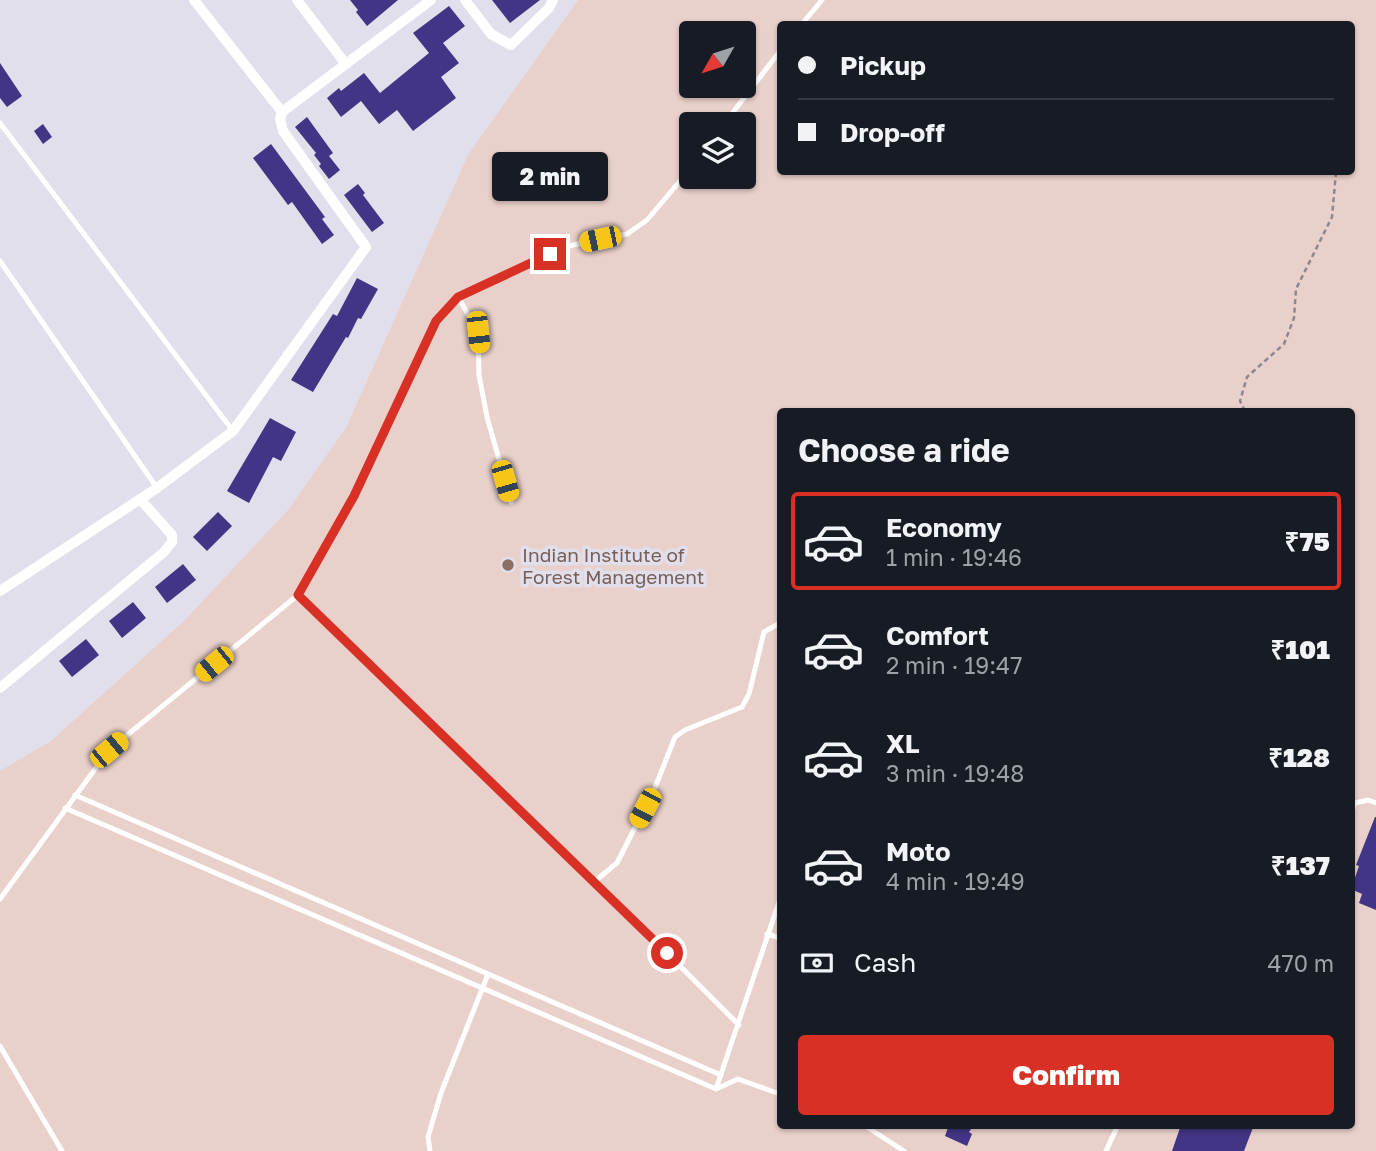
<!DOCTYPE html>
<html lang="en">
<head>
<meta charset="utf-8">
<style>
	body { margin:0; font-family:"Golos Text",sans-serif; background:#242831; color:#f1f3f6; height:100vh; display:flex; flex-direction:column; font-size:26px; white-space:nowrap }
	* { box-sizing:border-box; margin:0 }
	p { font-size:23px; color:#9ea1a6 }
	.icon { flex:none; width:38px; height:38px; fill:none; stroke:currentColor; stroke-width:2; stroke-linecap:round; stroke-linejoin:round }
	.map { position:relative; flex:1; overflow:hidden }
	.sheet { position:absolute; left:777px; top:408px; width:578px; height:721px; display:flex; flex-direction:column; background:#171b24; border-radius:7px; box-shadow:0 2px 5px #0004 }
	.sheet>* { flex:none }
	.guide { position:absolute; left:777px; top:21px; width:578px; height:154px; border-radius:7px; box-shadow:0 2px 5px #0004; display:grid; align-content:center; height:154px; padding:0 21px; background:#171b24 }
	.needle { width:46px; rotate:231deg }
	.controls { position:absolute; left:679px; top:21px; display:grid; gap:14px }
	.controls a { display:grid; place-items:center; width:77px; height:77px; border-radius:7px; background:#171b24; box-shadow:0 2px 5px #0004; font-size:35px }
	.end { position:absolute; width:32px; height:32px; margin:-16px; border:9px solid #d93025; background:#fff; box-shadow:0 0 0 4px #fff }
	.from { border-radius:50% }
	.bubble { position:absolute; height:49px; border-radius:7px; background:#171b24; box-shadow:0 2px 5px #0004; font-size:23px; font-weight:800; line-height:49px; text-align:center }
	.car { position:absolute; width:21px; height:42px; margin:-21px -10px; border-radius:9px; box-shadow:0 0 5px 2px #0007; background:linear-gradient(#f5c518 24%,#345 0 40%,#f5c518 0 76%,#345 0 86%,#f5c518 0) }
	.guide b { display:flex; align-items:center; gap:24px; height:66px; font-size:26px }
	.guide b+b { border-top:2px solid #363941 }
	.guide i { width:18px; height:18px; background:#f1f3f6 }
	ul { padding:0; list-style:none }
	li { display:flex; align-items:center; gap:21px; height:98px; margin:0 14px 10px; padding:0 7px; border:4px solid transparent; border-radius:7px }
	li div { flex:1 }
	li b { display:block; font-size:26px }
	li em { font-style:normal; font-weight:800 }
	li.current { border-color:#d93025 }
	li>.icon { width:63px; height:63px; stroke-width:1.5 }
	h2 { padding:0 21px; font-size:32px; line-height:84px }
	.pay { display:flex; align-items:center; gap:18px; height:77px; padding:0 21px; font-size:26px }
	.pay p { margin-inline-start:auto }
	.button { display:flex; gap:14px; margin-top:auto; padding:14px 21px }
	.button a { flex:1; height:80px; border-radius:7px; background:#d93025; color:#fff; font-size:28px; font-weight:800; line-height:80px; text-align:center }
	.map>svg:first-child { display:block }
	.education { fill:#ead0ca; fill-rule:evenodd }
	.building { fill:#433585 }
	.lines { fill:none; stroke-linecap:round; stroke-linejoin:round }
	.path { stroke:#8a8991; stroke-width:2.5; stroke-dasharray:5 3.5; stroke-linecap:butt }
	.service { stroke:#fff; stroke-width:5 }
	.minor { stroke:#fff; stroke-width:10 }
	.route { stroke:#d93025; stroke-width:9 }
	.education-dot { fill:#8d6e63; stroke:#e0dfeb; stroke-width:2.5 }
	.labels { text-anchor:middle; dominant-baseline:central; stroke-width:7; stroke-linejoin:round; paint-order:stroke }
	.education-label { font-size:19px; fill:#785e54; stroke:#e0dfeb; text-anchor:start }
</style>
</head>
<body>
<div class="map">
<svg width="1376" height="1151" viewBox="0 0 1376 1151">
	<rect width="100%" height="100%" fill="#e0dfeb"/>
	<path class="education" d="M578 0H1376V1151H0V771L51 741 185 620 288 510 346 428 468 155ZM780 24H1351V172H780ZM691 33H744V86H691ZM691 124H744V177H691ZM780 411H1351V1125H780Z"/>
	<g class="building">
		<polygon points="350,0 398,0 367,26 356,12 358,10"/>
		<polygon points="492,0 540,0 510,23"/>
		<polygon points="449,6 465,26 443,43 459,63 441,77 456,98 413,131 397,110 379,124 361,101 341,117 327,98 339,88 341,91 364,73 380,93 429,53 413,33"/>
		<polygon points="0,63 22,96 7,107 0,98"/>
		<polygon points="307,117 333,153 329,156 340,170 329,179 319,166 321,164 314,155 316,153 295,127"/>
		<polygon points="43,124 52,137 43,144 34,131"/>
		<polygon points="271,144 325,217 322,219 334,235 322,244 292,202 288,205 253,158"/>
		<polygon points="358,184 365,193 363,195 384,223 372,232 344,195"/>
		<polygon points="357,278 378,289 361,319 358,318 348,338 346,337 313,392 291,380 333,314 337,316"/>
		<polygon points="270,418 296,432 281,461 273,457 249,503 227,491"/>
		<polygon points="218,512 232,526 207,551 193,537"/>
		<polygon points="183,564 196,580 167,603 155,587"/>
		<polygon points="133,602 146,618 122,638 109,621"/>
		<polygon points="86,639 99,655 72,677 59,661"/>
		<polygon points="1375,817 1376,817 1376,910 1359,903 1362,894 1351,889 1359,866 1356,865"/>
		<polygon points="949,1125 963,1125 971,1129 969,1132 972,1134 967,1146 945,1136"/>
		<polygon points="1181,1125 1254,1125 1244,1151 1172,1151"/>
	</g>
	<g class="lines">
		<polyline class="path" points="1245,411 1240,401 1247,377 1284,344 1294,318 1296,289 1332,217 1336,172"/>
		<g class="service">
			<polyline points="802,24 822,0"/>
			<polyline points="0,123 233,431"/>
			<polyline points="724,124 780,51"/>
			<polyline points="0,261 157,488"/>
			<polyline points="458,297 478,332 479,375 487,417 511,502"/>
			<polyline points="298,595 354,496 436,321 458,297 527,263 573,245 627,234 647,220 691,168"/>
			<polyline points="75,795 721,1075"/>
			<polyline points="65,808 716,1089 738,1079 780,1094"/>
			<polyline points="1351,814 1355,803 1368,800 1376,803"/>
			<polyline points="595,881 617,863 654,790 675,737 685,730 742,707 749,694 764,632 780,623"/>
			<polyline points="0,899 109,750 298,595 595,881 739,1025"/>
			<polyline points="767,934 780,938"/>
			<polyline points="0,1046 62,1151"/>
			<polyline points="716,1089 780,899"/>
			<polyline points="864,1125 904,1151"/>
			<polyline points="430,1151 428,1137 441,1093 488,974"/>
			<polyline points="1106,1151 1118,1125"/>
		</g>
		<g class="minor">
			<polyline points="194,0 282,112"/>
			<polyline points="297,0 345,63"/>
			<polyline points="465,0 491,34 511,45 549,8 553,0"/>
			<polyline points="0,591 157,488 233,431 366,247 283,131 280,119 282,112 431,0"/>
			<polyline points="0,688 164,552 172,542 172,535 140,499"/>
		</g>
	</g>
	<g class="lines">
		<polyline class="route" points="550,254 458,297 436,321 354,496 298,595 667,953"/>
	</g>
	<circle class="education-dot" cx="508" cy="565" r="7"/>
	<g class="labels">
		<g class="education-label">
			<text x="522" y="554">Indian Institute of<tspan x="522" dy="22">Forest Management</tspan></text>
		</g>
	</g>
</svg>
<div class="controls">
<a><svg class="needle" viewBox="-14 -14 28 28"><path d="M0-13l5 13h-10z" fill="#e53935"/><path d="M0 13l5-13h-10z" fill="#9ea1a6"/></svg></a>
<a><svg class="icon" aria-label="layers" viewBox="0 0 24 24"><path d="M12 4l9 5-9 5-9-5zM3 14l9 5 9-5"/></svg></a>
</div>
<i class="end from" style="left:667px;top:953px"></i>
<i class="end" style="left:550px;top:254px"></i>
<div class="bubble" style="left:492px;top:152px;width:116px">2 min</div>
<i class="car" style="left:600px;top:239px;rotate:258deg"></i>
<i class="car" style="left:478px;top:332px;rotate:174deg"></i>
<i class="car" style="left:505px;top:481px;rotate:164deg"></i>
<i class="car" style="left:214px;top:664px;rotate:231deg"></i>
<i class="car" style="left:109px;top:750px;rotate:50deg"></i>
<i class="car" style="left:645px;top:808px;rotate:208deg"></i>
<div class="guide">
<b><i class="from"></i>Pickup</b>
<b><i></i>Drop-off</b>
</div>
<section class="sheet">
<h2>Choose a ride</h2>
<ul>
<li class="current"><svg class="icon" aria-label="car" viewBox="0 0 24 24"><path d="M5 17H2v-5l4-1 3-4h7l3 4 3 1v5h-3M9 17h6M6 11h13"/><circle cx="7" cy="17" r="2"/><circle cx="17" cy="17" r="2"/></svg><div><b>Economy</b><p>1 min · 19:46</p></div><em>₹75</em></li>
<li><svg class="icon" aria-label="car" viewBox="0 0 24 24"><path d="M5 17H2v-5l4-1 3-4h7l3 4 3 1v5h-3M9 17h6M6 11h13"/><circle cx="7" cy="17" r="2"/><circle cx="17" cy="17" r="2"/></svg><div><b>Comfort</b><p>2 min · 19:47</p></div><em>₹101</em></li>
<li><svg class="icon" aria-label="car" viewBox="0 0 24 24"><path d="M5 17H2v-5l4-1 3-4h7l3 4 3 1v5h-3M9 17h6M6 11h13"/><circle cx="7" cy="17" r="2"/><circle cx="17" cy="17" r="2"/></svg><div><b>XL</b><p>3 min · 19:48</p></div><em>₹128</em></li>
<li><svg class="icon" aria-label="car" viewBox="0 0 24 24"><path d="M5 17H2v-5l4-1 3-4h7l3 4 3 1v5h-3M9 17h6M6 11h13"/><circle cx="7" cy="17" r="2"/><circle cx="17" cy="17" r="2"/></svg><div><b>Moto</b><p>4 min · 19:49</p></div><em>₹137</em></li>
</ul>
<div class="pay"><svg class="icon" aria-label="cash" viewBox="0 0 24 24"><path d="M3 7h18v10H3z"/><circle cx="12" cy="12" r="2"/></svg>Cash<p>470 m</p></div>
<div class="button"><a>Confirm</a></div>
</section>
</div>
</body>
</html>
